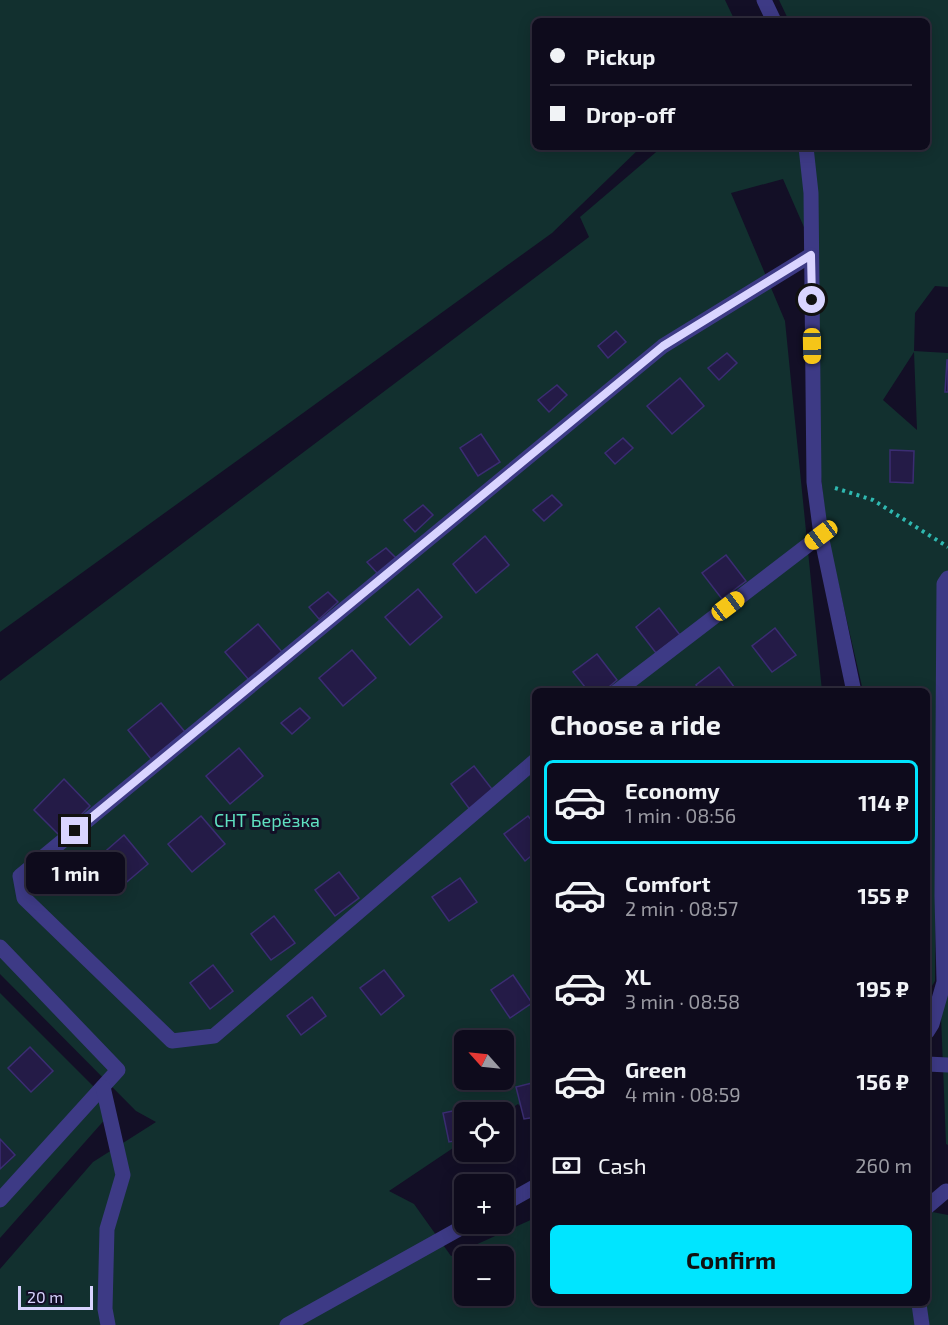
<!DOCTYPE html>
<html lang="en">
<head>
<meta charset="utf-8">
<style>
	body { margin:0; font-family:"Exo 2",sans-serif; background:#1c1929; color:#f1f3f6; height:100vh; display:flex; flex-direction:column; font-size:22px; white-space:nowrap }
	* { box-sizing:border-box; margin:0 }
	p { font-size:20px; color:#9b9ba3 }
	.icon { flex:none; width:33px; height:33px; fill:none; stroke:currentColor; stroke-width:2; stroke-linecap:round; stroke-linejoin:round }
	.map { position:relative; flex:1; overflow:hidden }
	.sheet { position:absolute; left:532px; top:688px; width:398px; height:618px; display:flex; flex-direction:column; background:#0e0b1c; border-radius:9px; box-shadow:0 3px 15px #0003,0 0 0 2px #2e2b3b }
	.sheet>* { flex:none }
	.hud { position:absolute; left:532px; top:18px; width:398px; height:132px; border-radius:9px; box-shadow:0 3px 15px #0003,0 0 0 2px #2e2b3b; display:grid; align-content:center; height:132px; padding:0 18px; background:#0e0b1c }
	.needle { width:39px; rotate:297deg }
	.fabs { position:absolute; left:454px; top:1030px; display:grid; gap:12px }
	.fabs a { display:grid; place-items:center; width:60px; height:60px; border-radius:9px; background:#0e0b1c; box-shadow:0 3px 15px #0003,0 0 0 2px #2e2b3b; font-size:30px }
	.scale { position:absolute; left:18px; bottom:15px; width:75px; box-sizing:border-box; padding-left:6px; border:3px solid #d9d4ff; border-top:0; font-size:16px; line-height:21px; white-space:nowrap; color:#d9d4ff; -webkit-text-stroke:4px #130f26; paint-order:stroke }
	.end { position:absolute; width:27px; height:27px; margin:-14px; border:8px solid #d9d4ff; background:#111; box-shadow:0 0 0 3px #111 }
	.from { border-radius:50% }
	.bubble { position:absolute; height:42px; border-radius:9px; background:#0e0b1c; box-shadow:0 3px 15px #0003,0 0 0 2px #2e2b3b; font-size:20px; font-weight:700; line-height:42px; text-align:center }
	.car { position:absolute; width:18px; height:36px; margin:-18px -9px; border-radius:8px; box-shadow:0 0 4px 2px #0007; background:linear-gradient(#f5c518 24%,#345 0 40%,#f5c518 0 76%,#345 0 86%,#f5c518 0) }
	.hud b { display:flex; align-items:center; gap:21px; height:57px; font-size:22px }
	.hud b+b { border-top:2px solid #2e2b3b }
	.hud i { width:15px; height:15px; background:#f1f3f6 }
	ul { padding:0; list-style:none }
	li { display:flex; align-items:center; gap:18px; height:84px; margin:0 12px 9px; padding:0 6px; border:3px solid transparent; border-radius:9px }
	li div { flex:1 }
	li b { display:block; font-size:22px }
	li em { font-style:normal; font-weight:700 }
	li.on { border-color:#00e5ff }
	li>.icon { width:54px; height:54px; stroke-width:1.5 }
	h2 { padding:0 18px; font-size:27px; line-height:72px }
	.pay { display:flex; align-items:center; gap:15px; height:66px; padding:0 18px; font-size:22px }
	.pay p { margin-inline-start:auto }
	.button { display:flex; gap:12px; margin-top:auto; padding:12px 18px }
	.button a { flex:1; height:69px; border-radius:9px; background:#00e5ff; color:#111; font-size:24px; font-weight:700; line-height:69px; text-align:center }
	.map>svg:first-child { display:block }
	.green { fill:#12302f; fill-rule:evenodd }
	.building { fill:#241b47; stroke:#3b2d73; stroke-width:1.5 }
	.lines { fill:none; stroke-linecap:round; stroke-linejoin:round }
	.path { stroke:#2fb8b0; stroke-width:4; stroke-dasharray:3 4.5; stroke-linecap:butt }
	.minor { stroke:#3d3a85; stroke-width:15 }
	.route { stroke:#d9d4ff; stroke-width:8 }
	.labels { text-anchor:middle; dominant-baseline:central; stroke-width:6; stroke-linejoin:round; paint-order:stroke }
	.park-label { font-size:18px; fill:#5fe0c0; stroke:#130f26 }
</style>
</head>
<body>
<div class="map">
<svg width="948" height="1325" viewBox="0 0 948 1325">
	<rect width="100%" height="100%" fill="#130f26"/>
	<g class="green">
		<polygon points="0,0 725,0 735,21 536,21 536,147 641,147 552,233 0,632"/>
		<path d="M779 0H948V287L935 286 915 313 914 351 948 353V1145L946 1144 936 887 935 981 927 994V692L863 691 827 534 819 457 817 257 783 179 731 193 785 321 822 691 536 692 535 1121 518 1104 504 1113H465V1140L389 1191 414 1204 451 1256 535 1218 536 1304H927V1211L948 1215V1325H0V1269L93 1162 156 1122 136 1111 0 974V681L589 237 580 217 662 147H927V21H789ZM914 352 917 430 883 400ZM465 1041H504V1080H465ZM465 1257H504V1296H465Z"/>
		<polygon points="0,993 115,1108 0,1238"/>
	</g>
	<g class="building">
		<polygon points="616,331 626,342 608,358 598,346"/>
		<polygon points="727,353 737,363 719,380 708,368"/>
		<polygon points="947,360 948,360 948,392 945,392"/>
		<polygon points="680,378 704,406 672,434 647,406"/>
		<polygon points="557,385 567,395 549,412 538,400"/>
		<polygon points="481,434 500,462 478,476 460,448"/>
		<polygon points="623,438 633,448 615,464 605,453"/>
		<polygon points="890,450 914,451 913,483 890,482"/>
		<polygon points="552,495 562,505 544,521 533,510"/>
		<polygon points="423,505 433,515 415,532 404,520"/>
		<polygon points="485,536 509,565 476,593 453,564"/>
		<polygon points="386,548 396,558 378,574 367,562"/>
		<polygon points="726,555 746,581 722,599 702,573"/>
		<polygon points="418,589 442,617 410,645 385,617"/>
		<polygon points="328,592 338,602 319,619 309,607"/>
		<polygon points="659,608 680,635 656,653 636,627"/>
		<polygon points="258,624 282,652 249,680 225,652"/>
		<polygon points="775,628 796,655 772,672 752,646"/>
		<polygon points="352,650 376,678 343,706 319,678"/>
		<polygon points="597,654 617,680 603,692 589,692 573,672"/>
		<polygon points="719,667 738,692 701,692 696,685"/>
		<polygon points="161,703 185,732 151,759 128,730"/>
		<polygon points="300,708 310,718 292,734 281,723"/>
		<polygon points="239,748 263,776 230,804 206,776"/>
		<polygon points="474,766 495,793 471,811 451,784"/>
		<polygon points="64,779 90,806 60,836 34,810"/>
		<polygon points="201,816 225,844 192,872 168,844"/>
		<polygon points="528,816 536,826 536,852 525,861 504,834"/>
		<polygon points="124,835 148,864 115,892 92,863"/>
		<polygon points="339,872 359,898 335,916 315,890"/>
		<polygon points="460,878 477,902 449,921 432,897"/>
		<polygon points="274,916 295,943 271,960 251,934"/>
		<polygon points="213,965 233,991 210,1009 190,983"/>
		<polygon points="384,970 404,996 381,1015 360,988"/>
		<polygon points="513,975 532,1003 510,1018 491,990"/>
		<polygon points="312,997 326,1016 301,1035 287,1016"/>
		<polygon points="30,1047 53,1071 31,1092 8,1068"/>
		<polygon points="536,1082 536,1117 524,1119 516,1087"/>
		<polygon points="476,1106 477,1113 465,1113 465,1139 449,1142 443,1113"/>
		<polygon points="0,1139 15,1155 0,1169"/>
	</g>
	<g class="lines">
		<polyline class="path" points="835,488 873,500 948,547"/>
		<g class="minor">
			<polyline points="764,0 774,21"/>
			<polyline points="806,147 811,193 814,482 821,535 854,692"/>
			<polyline points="616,692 821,535"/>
			<polyline points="536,760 214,1036 172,1041 24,898 20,876 663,346 811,255"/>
			<polyline points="0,947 118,1070 0,1200"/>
			<polyline points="927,1032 932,1024 944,982 942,896 944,584 948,578"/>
			<polyline points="927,1064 948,1065"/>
			<polyline points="103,1087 123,1175 107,1229 105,1309 108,1325"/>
			<polyline points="504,1204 536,1186"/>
			<polyline points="927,1207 946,1191"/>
			<polyline points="919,1304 922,1325"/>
			<polyline points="287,1325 468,1224"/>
		</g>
	</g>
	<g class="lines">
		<polyline class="route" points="75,831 663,346 811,255 812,300"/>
	</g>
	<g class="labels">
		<g class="park-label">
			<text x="267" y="820">СНТ Берёзка</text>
		</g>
	</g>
</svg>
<div class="fabs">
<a><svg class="needle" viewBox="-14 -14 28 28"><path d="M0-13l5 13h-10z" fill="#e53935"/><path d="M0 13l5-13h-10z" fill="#9b9ba3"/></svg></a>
<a><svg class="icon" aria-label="locate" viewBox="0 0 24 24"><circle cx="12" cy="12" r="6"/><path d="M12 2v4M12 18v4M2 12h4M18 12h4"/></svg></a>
<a>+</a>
<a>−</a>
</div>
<div class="scale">20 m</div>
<i class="end from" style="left:812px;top:300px"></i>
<i class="end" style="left:75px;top:831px"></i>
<div class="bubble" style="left:26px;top:852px;width:99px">1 min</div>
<i class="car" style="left:812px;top:346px;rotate:179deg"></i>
<i class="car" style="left:821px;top:535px;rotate:233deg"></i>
<i class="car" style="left:728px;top:606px;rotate:53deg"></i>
<div class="hud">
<b><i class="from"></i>Pickup</b>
<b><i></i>Drop-off</b>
</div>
<section class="sheet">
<h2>Choose a ride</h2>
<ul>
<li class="on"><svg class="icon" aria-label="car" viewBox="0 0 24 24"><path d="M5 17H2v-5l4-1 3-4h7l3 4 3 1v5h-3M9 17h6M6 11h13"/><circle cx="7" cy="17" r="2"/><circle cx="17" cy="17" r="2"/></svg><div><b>Economy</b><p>1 min · 08:56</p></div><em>114 ₽</em></li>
<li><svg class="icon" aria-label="car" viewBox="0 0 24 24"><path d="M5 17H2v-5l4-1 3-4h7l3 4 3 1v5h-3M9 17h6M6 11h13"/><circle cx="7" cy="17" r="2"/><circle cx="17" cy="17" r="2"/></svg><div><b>Comfort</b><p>2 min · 08:57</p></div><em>155 ₽</em></li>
<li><svg class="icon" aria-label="car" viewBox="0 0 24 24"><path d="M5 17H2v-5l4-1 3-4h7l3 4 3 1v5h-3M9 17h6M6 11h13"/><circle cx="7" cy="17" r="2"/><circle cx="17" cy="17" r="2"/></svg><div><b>XL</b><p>3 min · 08:58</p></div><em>195 ₽</em></li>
<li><svg class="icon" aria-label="car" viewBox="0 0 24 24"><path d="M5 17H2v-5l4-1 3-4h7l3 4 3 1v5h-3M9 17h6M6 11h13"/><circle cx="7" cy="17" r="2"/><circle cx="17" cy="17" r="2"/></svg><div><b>Green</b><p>4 min · 08:59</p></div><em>156 ₽</em></li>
</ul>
<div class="pay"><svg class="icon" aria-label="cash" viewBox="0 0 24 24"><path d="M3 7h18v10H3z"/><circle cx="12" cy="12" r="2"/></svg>Cash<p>260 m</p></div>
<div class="button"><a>Confirm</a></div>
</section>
</div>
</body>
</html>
